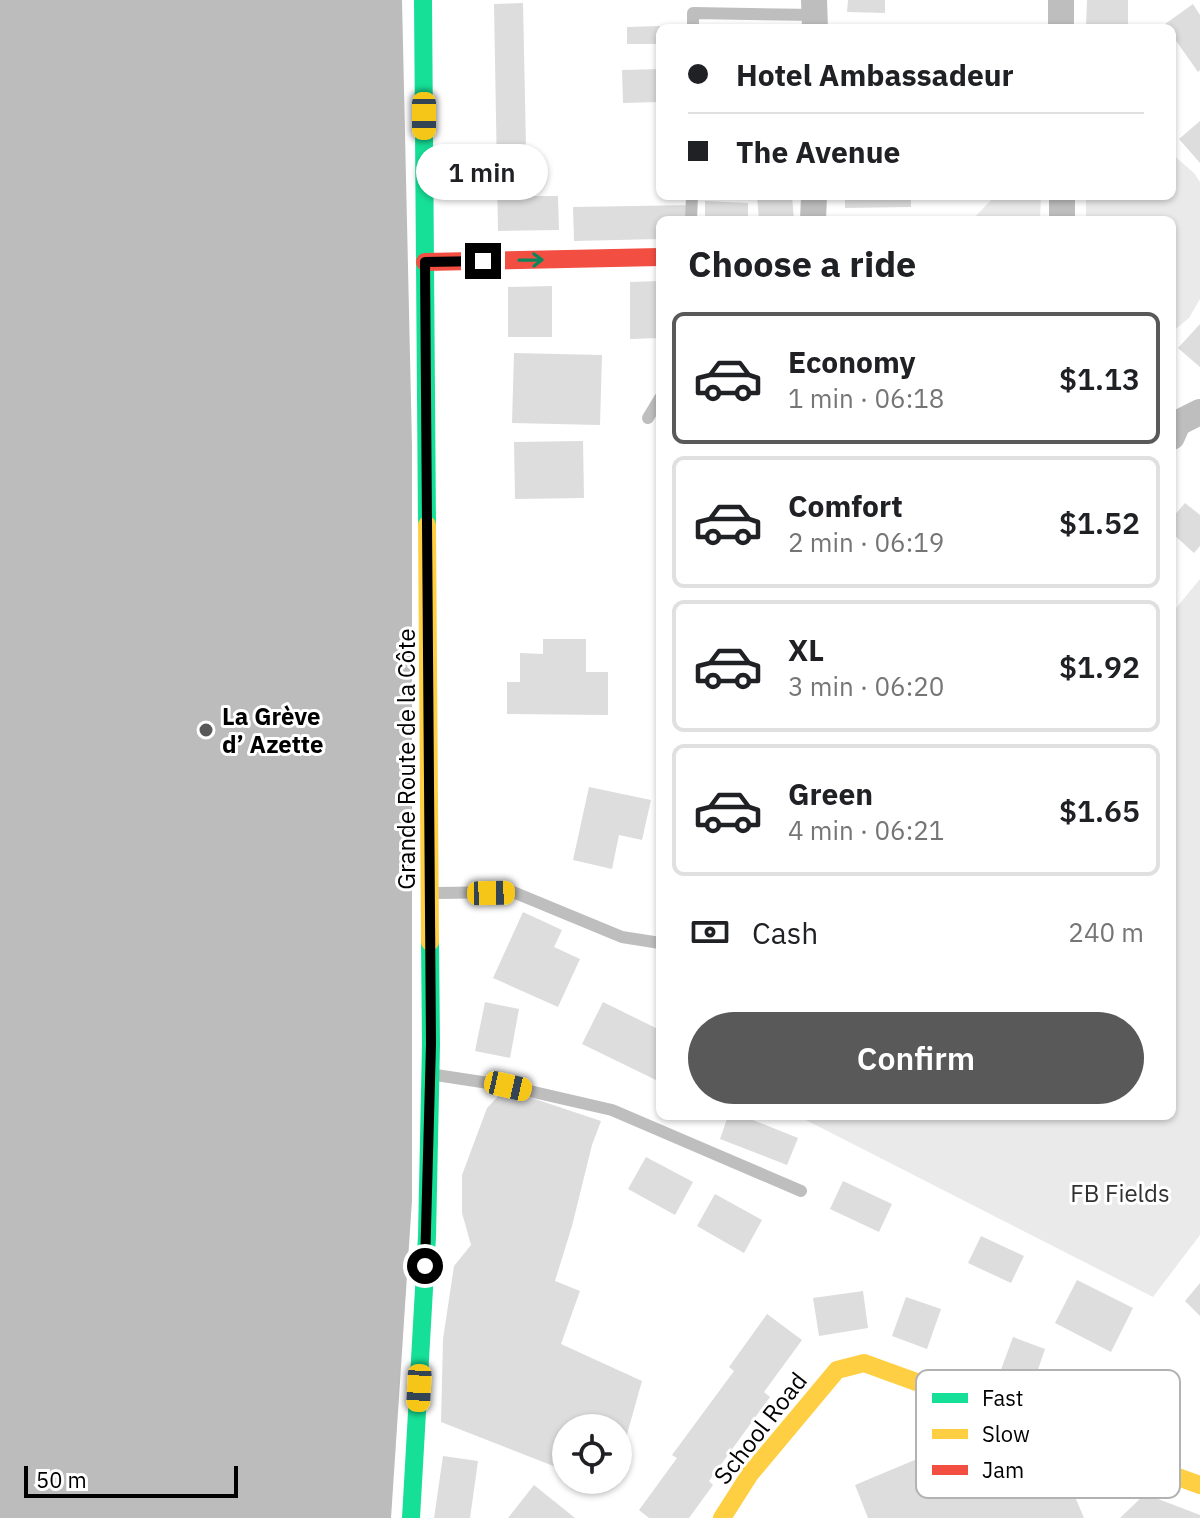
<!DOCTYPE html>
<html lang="en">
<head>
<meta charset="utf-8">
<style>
	body { margin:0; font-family:"IBM Plex Sans",sans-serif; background:#f6f6f6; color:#202124; height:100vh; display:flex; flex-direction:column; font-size:30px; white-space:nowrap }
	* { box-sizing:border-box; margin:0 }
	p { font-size:26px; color:#757577 }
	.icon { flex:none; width:44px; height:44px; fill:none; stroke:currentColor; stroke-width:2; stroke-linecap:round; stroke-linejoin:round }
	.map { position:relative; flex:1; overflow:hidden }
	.drawer { position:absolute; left:656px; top:216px; width:520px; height:904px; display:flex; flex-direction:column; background:#fff; border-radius:12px; box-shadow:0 2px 6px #0004 }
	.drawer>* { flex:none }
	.guide { position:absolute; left:656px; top:24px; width:520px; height:176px; border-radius:12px; box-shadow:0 2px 6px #0004; display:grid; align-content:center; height:176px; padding:0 32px; background:#fff }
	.tools { position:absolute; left:552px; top:1414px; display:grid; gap:16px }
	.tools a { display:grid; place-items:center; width:80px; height:80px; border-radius:50%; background:#fff; box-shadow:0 2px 6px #0004; font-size:40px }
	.scale { position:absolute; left:24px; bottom:20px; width:214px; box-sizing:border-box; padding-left:8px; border:4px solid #000; border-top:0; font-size:22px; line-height:28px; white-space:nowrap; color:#000; -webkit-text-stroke:6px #fff; paint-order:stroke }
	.end { position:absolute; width:36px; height:36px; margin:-18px; border:10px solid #000; background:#fff; box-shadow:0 0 0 4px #fff }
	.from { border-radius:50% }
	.bubble { position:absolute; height:56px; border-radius:28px; background:#fff; box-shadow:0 2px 6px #0004; font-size:26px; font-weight:600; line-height:56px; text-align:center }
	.car { position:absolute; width:24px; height:48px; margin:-24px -12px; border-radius:10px; box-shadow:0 0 6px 2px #0007; background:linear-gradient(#f5c518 24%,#345 0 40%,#f5c518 0 76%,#345 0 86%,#f5c518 0) }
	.guide b { display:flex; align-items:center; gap:28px; height:76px; font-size:30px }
	.guide b+b { border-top:2px solid #e0e0e0 }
	.guide i { width:20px; height:20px; background:#202124 }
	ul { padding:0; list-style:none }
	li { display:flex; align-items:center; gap:24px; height:132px; margin:0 16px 12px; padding:0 16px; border:4px solid #e0e0e0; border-radius:12px }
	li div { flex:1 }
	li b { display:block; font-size:30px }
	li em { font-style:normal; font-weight:600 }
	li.on { border-color:#595959 }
	li>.icon { width:72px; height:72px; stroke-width:1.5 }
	h2 { padding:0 32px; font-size:36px; line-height:96px }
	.pay { display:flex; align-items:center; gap:20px; height:88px; padding:0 32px; font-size:30px }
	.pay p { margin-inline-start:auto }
	.button { display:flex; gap:16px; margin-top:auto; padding:16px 32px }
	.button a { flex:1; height:92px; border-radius:48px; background:#595959; color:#fff; font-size:32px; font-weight:600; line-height:92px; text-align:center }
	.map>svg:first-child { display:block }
	.green { fill:#eaeaea }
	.water { fill:#bcbcbc }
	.building { fill:#ddd }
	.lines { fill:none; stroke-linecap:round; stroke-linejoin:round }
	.lane { stroke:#bebebe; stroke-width:12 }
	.street { stroke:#bebebe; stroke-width:26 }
	.fast { stroke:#16e098; stroke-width:18 }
	.slow { stroke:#ffcf43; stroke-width:18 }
	.jam { stroke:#f24e42; stroke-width:18 }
	.oneway { stroke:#0d865b }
	.route { stroke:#000; stroke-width:10 }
	.poi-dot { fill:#595959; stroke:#fff; stroke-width:3 }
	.labels { text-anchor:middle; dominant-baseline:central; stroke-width:6; stroke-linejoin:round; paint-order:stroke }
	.poi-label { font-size:24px; font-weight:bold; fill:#000; stroke:#fff; text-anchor:start }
	.street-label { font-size:24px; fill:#000; stroke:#fff }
	.park-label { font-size:24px; fill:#303030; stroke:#fff }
	.key { fill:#fff; stroke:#b2b2b2; stroke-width:2 }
	.key-label { font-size:22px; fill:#000 }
</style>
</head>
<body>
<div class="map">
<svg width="1200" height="1518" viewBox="0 0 1200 1518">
	<rect width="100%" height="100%" fill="#fff"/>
	<g class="green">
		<polygon points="1172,154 1194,173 1200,182 1200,299 1189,318 1172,332 1172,220 1086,220 1086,196 1172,196"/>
		<polygon points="995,196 1041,196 1040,220 972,220"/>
		<polygon points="1200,579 1200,1235 1153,1297 798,1116 1172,1116 1172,613"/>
	</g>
	<polygon class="water" points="0,0 402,0 412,445 412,1200 391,1518 0,1518"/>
	<g class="building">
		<polygon points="848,0 885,0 885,13 847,12"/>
		<polygon points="1087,0 1128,0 1128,28 1086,28"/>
		<polygon points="523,3 527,196 558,196 559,230 498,231 494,4"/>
		<polygon points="1193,4 1200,15 1200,70 1198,72 1172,35 1172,28 1167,28 1165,24"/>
		<polygon points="660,26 660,44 627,44 627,27"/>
		<polygon points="660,69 660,102 623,103 622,70"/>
		<polygon points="1200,121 1200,163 1179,139"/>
		<polygon points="757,196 792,196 794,220 759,220"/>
		<polygon points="845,196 911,196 911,207 845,208"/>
		<polygon points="705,201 748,203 748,220 705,220"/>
		<polygon points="694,205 694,220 660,220 660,239 574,241 573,207"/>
		<polygon points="660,281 660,338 630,339 630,282"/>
		<polygon points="552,286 552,337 508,337 508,287"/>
		<polygon points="1200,324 1200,367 1178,348"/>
		<polygon points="514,353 602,355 600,425 512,423"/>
		<polygon points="583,441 584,498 515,499 514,442"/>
		<polygon points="1185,503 1200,515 1200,546 1194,553 1172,533 1172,518"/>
		<polygon points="543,639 586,639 586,672 608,672 608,715 507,714 507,682 520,682 520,653 543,654"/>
		<polygon points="589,787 651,800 642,840 619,835 612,869 573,860"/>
		<polygon points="523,912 562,930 554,947 580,959 558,1007 493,978"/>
		<polygon points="485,1002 519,1009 510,1058 475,1051"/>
		<polygon points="603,1002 660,1030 660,1082 582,1044"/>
		<polygon points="505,1089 601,1121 592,1145 572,1226 555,1281 580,1291 561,1344 642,1381 622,1452 618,1459 618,1428 566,1428 566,1471 441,1422 443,1339 454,1266 471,1245 462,1213 462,1175 487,1108"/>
		<polygon points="728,1116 743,1116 798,1138 787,1165 720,1139"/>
		<polygon points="646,1157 693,1182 675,1215 628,1189"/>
		<polygon points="843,1181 892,1204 879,1232 830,1209"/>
		<polygon points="715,1194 762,1220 744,1253 697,1226"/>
		<polygon points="981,1236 1024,1256 1011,1283 968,1263"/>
		<polygon points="1077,1280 1133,1308 1111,1352 1055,1323"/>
		<polygon points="1200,1283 1200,1316 1185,1301"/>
		<polygon points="863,1291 868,1328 819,1336 813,1298"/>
		<polygon points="906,1297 941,1309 927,1349 892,1336"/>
		<polygon points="767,1314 802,1340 764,1392 770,1397 709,1481 713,1485 689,1518 649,1518 639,1510 677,1458 672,1455 734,1371 729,1367"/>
		<polygon points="1013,1337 1045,1349 1032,1387 999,1375"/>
		<polygon points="929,1454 937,1470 990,1494 1026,1480 1076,1499 1084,1518 868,1518 855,1485"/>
		<polygon points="443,1456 478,1461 470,1518 434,1518"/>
		<polygon points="534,1485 575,1518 508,1518"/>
		<polygon points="1145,1494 1200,1515 1200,1518 1120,1518"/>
	</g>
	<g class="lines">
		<g class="lane">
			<polyline points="693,28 693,13 815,15"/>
			<polyline points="691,220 692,196"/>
			<polyline points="648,418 660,398"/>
			<polyline points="436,893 513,892 622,937 660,943"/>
			<polyline points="436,1075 508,1086 612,1110 801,1191"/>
		</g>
		<g class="street">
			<polyline points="814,0 815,28"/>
			<polyline points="1061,0 1061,28"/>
			<polyline points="1062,196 1062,220"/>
			<polyline points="813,220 814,196"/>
			<polyline points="1172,437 1178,423 1200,412"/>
		</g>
		<g class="fast">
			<polyline points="423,0 427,525"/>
			<polyline points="411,1518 427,1236 431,1044 430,942"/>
		</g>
		<g class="slow">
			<polyline points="427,525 430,942"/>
			<polyline points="722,1518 750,1474 837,1370 864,1363 1200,1485"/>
		</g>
		<polyline class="jam" points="425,262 660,257"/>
	</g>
	<defs><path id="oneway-shaft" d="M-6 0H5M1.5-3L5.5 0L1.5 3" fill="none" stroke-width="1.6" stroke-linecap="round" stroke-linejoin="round" transform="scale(2)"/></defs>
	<use class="oneway" href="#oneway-shaft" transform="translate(531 260) rotate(-1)"/>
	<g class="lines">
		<polyline class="route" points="425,1266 431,1044 425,262 483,261"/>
	</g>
	<circle class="poi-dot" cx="206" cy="730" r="8"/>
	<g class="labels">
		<g class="poi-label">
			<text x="222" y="716">La Grève<tspan x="222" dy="28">d’ Azette</tspan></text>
		</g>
		<g class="street-label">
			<text transform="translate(406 759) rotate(-90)">Grande Route de la Côte</text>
			<text transform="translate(760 1428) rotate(-52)">School Road</text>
		</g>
		<g class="park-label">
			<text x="1120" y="1193">FB Fields</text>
		</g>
	</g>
	<rect x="916" y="1370" width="264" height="128" rx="12" class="key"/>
	<rect x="932" y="1393" width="36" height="10" fill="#16e098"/>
	<rect x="932" y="1429" width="36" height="10" fill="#ffcf43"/>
	<rect x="932" y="1465" width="36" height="10" fill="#f24e42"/>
	<g class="key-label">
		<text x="982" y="1406">Fast</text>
		<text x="982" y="1442">Slow</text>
		<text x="982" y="1478">Jam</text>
	</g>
</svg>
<div class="tools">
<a><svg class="icon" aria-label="locate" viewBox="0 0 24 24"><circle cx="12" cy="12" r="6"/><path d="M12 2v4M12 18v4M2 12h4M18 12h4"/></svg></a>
</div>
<div class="scale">50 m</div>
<i class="end from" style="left:425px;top:1266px"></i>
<i class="end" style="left:483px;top:261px"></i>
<div class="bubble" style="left:416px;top:144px;width:132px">1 min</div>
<i class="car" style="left:424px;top:116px;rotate:180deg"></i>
<i class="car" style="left:491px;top:893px;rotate:89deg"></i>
<i class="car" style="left:508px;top:1086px;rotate:103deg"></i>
<i class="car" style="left:419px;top:1388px;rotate:183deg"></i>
<div class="guide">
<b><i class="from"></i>Hotel Ambassadeur</b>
<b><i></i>The Avenue</b>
</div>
<section class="drawer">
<h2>Choose a ride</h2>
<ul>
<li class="on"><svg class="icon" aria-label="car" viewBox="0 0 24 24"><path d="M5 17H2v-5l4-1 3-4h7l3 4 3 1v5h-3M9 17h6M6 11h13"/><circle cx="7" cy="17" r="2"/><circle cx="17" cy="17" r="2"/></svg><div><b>Economy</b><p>1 min · 06:18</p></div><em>$1.13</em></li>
<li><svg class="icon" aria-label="car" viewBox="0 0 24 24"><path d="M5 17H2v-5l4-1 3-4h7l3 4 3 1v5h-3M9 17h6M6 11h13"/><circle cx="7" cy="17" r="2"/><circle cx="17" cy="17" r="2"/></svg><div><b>Comfort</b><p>2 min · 06:19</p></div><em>$1.52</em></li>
<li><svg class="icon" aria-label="car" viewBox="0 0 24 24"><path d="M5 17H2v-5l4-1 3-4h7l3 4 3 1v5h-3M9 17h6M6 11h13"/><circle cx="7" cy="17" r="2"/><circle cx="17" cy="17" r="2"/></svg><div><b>XL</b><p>3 min · 06:20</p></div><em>$1.92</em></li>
<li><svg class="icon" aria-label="car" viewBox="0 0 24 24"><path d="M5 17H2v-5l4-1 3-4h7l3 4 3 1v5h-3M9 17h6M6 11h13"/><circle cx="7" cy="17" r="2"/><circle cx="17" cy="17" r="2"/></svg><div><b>Green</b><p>4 min · 06:21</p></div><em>$1.65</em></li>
</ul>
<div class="pay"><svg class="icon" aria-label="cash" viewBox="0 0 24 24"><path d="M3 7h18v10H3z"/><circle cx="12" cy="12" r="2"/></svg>Cash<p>240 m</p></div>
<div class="button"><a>Confirm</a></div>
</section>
</div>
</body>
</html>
